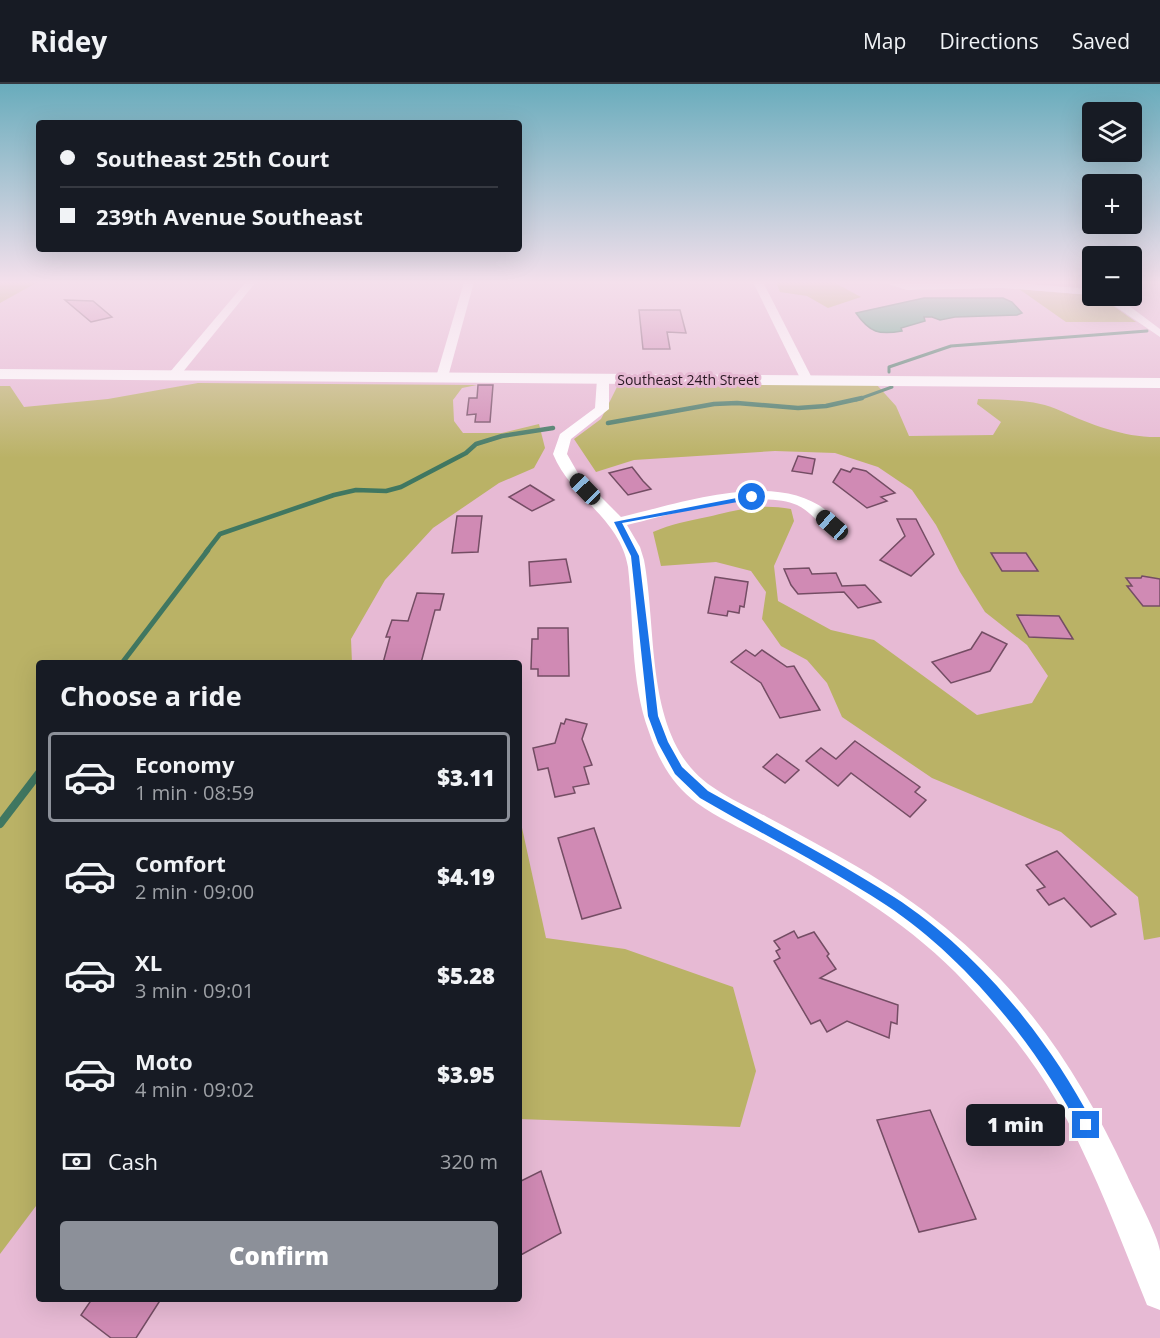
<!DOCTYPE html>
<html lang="en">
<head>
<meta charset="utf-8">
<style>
	body { margin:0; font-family:"Open Sans",sans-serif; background:#20242c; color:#f1f3f6; height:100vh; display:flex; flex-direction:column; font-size:22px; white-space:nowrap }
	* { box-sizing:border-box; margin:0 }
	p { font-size:20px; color:#9ea1a6 }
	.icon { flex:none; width:33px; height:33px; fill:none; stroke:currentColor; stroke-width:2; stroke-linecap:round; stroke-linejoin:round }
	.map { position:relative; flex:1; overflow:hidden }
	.sheet { position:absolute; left:36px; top:576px; width:486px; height:642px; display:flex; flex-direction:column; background:#171b24; border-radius:6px; box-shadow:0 6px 24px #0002 }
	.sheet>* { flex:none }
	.top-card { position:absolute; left:36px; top:36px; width:486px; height:132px; border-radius:6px; box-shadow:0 6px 24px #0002; display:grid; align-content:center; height:132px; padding:0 24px; background:#171b24 }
	.controls { position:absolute; left:1082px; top:18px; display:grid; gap:12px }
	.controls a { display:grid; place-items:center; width:60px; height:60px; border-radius:6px; background:#171b24; box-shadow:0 6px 24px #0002; font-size:30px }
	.end { position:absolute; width:27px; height:27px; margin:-14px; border:8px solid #1a73e8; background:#fff; box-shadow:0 0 0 3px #fff }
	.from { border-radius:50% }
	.bubble { position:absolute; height:42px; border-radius:6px; background:#171b24; box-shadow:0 6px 24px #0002; font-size:20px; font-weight:800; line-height:42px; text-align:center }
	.car { position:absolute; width:18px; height:36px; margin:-18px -9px; border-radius:8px; box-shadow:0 0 4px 2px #0007; background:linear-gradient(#222 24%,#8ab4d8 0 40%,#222 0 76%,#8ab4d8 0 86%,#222 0) }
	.top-card b { display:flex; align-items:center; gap:21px; height:57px; font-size:22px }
	.top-card b+b { border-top:2px solid #363941 }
	.top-card i { width:15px; height:15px; background:#f1f3f6 }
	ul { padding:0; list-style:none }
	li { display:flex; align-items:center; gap:18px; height:90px; margin:0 12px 9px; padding:0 12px; border:3px solid transparent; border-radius:6px }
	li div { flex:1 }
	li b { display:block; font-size:22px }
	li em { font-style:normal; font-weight:800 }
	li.current { border-color:#8c9099 }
	li>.icon { width:54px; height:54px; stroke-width:1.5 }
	h2 { padding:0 24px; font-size:27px; line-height:72px }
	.pay { display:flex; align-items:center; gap:15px; height:66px; padding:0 24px; font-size:22px }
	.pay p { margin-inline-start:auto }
	.cta { display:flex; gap:12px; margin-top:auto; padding:12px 24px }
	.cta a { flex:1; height:69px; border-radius:6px; background:#8c9099; color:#fff; font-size:24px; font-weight:800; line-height:69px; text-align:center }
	header { display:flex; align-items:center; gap:36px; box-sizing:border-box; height:84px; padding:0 30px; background:#171b24; border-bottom:2px solid #363941 }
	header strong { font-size:28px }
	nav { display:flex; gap:33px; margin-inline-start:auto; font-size:21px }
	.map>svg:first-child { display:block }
	.green { fill:#bab266 }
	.water { fill:#4a9f7b; stroke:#407761; stroke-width:1.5 }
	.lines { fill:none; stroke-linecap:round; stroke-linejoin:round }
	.stream-far3 { stroke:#407761; stroke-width:3 }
	.stream-far2 { stroke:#407761; stroke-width:4.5 }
	.stream-far1 { stroke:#407761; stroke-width:5 }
	.stream { stroke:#407761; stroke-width:8 }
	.building { fill:#d08ab4; stroke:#744d64; stroke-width:1.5 }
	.street { fill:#fff; fill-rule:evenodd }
	.secondary { fill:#fff; fill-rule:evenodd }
	.route { fill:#1a73e8 }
	.labels { text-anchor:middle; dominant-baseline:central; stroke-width:6; stroke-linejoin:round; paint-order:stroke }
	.far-street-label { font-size:14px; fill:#2a1923; stroke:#e7bad4 }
</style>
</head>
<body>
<header>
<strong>Ridey</strong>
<nav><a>Map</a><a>Directions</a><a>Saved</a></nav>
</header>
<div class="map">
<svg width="1160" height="1254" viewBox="0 0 1160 1254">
	<rect width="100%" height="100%" fill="#e7bad4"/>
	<g class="green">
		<polygon points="0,198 38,198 0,219"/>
		<polygon points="776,198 833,198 861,213 828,224 807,212 780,208"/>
		<polygon points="1019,205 1099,212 1136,238 1066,238"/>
		<path d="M628 298 877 301 896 322 909 352 993 351 1001 338 977 320 978 315C1005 316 1036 315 1061 327 1092 341 1125 354 1160 353V853L1144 856 1138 813 1061 748 932 694 842 633 827 599 807 576 781 562 762 535 766 508 751 487 716 478 661 482 653 448C672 440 687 437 707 433 739 426 757 419 791 425L794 437 774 482 778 517 831 546 874 556 977 631 1032 619 1048 592 1027 561 985 528 960 488 936 441 912 406 878 383 835 369 775 367 634 376 596 388 574 355 601 335 618 301Z"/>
		<polygon points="198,299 477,301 462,304 453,316 454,337 463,349 502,349 539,340 545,364 534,384 499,399 433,444 385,496 351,555 352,579 39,579 39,1118 0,1170 0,302 10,302 24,323 108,315"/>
		<polygon points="519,730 546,854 625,865 733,903 756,987 740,1043 519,1035"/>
	</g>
	<path class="water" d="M924 214H1003L1012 218 1022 229 1017 231 955 233 940 236 932 233H924L925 237 901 244 902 247C879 251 870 249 856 229Z"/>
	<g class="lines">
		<g class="stream-far3">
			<polyline points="889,288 889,283 951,262 1147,247"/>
			<polyline points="856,316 892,303"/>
		</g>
		<g class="stream-far2">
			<polyline points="608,339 714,320 737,319 798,324 826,322 862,314"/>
			<polyline points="206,468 220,450 334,411 356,406 386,407 401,403 466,369 476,360 502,352 553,344"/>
		</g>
		<polyline class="stream-far1" points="122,579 208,466"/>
		<polyline class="stream" points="0,740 39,689"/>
	</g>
	<g class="building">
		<polygon points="65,216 93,217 112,233 91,238"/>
		<polygon points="639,226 680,226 686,249 667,248 670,265 643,265"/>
		<polygon points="478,301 493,301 490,338 475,338 476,330 467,331 469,314 477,314"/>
		<polygon points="798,372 815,375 812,390 792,387"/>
		<polygon points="632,383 643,397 651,405 628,411 609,389"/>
		<polygon points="853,384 866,387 895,409 881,413 887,417 867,424 833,398 841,385 850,388"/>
		<polygon points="530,401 554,416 532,427 509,413"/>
		<polygon points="457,432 482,432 478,468 452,469"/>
		<polygon points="897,435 916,435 934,470 911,492 880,476 905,452"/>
		<polygon points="991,469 1026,469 1038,487 1002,487"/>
		<polygon points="566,475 571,498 530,502 529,478"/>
		<polygon points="809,484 812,490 836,489 842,502 865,501 881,518 858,524 844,508 798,510 791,501 784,485"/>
		<polygon points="1142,492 1160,495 1160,522 1143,522 1127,502 1132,502 1126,494 1141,494"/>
		<polygon points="715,493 748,498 744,523 740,522 739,529 728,527 727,532 708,529"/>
		<polygon points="417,509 444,510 440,526 435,526 421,579 383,579 390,553 386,553 392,536 408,537"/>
		<polygon points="1017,531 1059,532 1073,555 1029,553"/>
		<polygon points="538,544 568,544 569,592 538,592 538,585 531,585 532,555 538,555"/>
		<polygon points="982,548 1007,560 990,587 951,599 932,578 971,565"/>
		<polygon points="746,566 755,572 762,566 787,583 794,582 820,626 780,634 761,599 731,578"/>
		<polygon points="566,635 587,640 582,655 592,681 584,683 589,700 573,703 575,709 555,713 548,684 538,686 533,664 555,659 561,639 564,640"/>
		<polygon points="855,657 920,703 915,708 926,716 910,733 851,689 838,702 806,677 821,664 836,675"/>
		<polygon points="777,670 799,686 785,699 763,683"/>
		<polygon points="594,744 621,824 582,835 558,754"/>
		<polygon points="1057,767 1116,830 1091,843 1064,814 1049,821 1037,806 1045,803 1026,781"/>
		<polygon points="794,847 798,854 814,848 829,870 827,872 836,885 820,894 898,921 897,940 891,938 889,954 847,937 827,948 820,936 811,940 774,877 780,874 776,867 780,865 774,857"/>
		<polygon points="930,1026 976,1135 919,1148 877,1036"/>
		<polygon points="541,1087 561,1149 519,1172 519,1098"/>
		<polygon points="92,1215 161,1215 136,1254 111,1254 81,1231"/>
	</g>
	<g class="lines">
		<g class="street">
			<polygon points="246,198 256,198 178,294 170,294 168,291 170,288"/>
			<polygon points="464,198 474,198 448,293 442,297 436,293"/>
			<polygon points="753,198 763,198 813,296 811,299 803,299 801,296"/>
			<polygon points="882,198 907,200 1004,198 1092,205 1092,211 1002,204 907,206"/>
			<polygon points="1106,212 1116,212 1160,245 1160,253 1106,216"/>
			<path d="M603 291 609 295V325L571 355 567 370 579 391 621 433C682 419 795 378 840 441L832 446 826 444C817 437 808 426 797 421 759 404 668 431 627 441L640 463 644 476C656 540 647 625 687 679 706 705 739 718 767 733 797 749 827 765 856 782 988 859 1064 954 1127 1091 1135 1109 1158 1151 1160 1167 1160 1186 1160 1207 1160 1226L1147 1221C1119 1152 1093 1080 1056 1016 1029 969 993 927 955 888 902 835 837 797 772 761 747 747 719 735 697 719 673 702 658 675 649 648 630 597 634 537 628 483 620 434 571 414 553 370L560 350 595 324 597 295Z"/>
		</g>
		<polygon class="secondary" points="0,285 1160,294 1160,304 0,295"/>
	</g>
	<linearGradient id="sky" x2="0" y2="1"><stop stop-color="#69acbc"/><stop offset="0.53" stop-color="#f4e0ec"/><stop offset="1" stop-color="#f4e0ec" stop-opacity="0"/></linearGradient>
	<rect width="1160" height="374" fill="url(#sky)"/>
	<path class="route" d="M752 411 754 415 622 439 639 472 658 632 668 658 682 683 708 707C770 742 834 775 894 813 975 865 1047 952 1091 1036L1093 1041 1091 1047 1086 1049 1081 1047C1037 962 966 874 886 821 826 782 762 750 700 714L675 690 658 659 648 632 631 472 614 438Z"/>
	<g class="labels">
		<g class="far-street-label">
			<text x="688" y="295">Southeast 24th Street</text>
		</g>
	</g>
</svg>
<div class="controls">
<a><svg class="icon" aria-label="layers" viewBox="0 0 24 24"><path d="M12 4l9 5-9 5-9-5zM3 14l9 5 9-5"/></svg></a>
<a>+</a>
<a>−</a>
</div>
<i class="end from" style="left:752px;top:413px"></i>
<i class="end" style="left:1086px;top:1041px"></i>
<div class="bubble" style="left:966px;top:1020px;width:99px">1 min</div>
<i class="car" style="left:585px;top:405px;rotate:316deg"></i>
<i class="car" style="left:832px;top:441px;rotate:311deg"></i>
<div class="top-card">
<b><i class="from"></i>Southeast 25th Court</b>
<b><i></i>239th Avenue Southeast</b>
</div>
<section class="sheet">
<h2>Choose a ride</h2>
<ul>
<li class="current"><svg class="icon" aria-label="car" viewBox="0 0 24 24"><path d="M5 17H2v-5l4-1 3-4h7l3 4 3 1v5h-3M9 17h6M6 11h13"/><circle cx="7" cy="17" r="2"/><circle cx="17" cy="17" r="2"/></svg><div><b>Economy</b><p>1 min · 08:59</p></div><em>$3.11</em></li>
<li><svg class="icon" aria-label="car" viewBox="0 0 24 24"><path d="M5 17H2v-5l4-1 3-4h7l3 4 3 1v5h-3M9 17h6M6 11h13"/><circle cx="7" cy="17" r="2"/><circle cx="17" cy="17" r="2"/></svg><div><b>Comfort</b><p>2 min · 09:00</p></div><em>$4.19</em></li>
<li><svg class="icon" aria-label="car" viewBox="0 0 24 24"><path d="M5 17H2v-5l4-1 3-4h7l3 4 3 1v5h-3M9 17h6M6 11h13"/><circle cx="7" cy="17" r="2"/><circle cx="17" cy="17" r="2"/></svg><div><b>XL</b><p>3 min · 09:01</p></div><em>$5.28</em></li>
<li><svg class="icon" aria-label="car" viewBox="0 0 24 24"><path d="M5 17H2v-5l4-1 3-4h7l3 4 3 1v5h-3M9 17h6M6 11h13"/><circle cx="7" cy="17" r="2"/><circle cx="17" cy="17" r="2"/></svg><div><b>Moto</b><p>4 min · 09:02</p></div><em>$3.95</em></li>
</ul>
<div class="pay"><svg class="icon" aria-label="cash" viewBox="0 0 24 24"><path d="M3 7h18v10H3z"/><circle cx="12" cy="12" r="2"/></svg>Cash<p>320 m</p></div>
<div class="cta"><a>Confirm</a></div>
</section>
</div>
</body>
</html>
